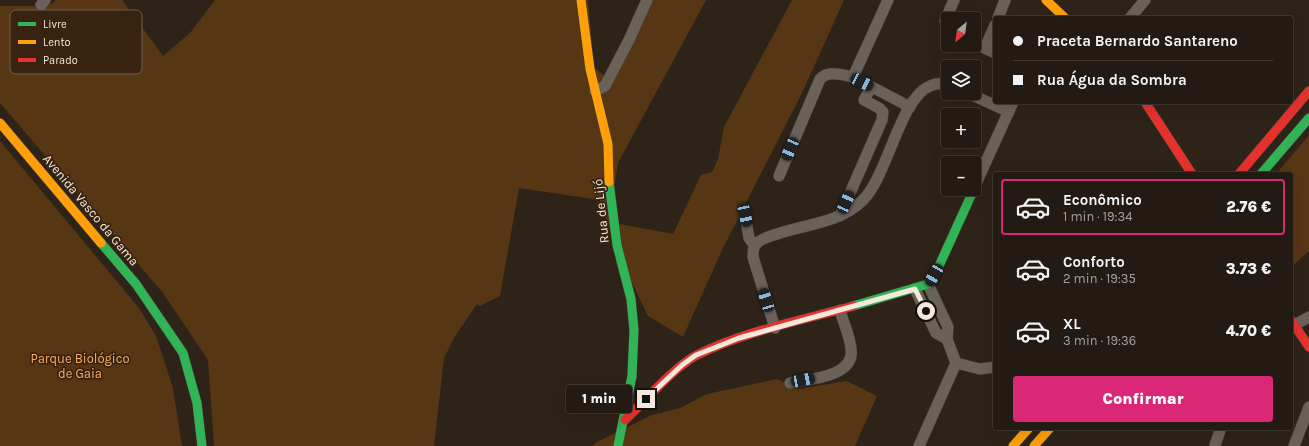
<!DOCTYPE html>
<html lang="pt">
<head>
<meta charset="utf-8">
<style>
	body { margin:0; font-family:Karla,sans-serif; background:#2e2721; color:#f1f3f6; height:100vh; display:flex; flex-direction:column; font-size:15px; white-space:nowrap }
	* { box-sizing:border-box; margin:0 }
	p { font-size:13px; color:#a2a1a0 }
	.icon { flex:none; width:22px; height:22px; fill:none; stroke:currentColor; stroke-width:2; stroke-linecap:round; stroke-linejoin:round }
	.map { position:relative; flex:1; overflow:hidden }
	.panel { position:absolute; left:993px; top:172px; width:300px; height:258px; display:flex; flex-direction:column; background:#221a13; border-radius:4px; box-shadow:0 4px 16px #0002,0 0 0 1px #3f3833 }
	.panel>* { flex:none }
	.top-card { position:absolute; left:993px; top:16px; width:300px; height:88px; border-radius:4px; box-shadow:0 4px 16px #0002,0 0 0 1px #3f3833; display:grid; align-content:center; height:88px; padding:0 20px; background:#221a13 }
	.needle { width:26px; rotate:209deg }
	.fabs { position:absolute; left:941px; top:12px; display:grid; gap:8px }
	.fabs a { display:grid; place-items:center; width:40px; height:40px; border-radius:4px; background:#221a13; box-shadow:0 4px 16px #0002,0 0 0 1px #3f3833; font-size:20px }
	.end { position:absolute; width:18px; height:18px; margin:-9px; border:5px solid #f5e8dc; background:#111; box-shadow:0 0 0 2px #111 }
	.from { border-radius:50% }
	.bubble { position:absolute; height:28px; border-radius:4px; background:#221a13; box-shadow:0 4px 16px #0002,0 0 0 1px #3f3833; font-size:13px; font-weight:800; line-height:28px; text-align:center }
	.car { position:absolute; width:12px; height:24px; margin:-12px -6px; border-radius:5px; box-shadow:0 0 3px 1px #0007; background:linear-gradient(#222 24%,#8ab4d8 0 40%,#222 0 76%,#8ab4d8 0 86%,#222 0) }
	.top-card b { display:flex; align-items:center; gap:14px; height:38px; font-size:15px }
	.top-card b+b { border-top:1px solid #3f3833 }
	.top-card i { width:10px; height:10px; background:#f1f3f6 }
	ul { padding:7px 0 0; list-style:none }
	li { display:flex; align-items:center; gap:12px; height:56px; margin:0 8px 6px; padding:0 12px; border:2px solid transparent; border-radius:4px }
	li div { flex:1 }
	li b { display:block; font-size:15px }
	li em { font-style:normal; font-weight:800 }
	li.active { border-color:#db2777 }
	li>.icon { width:36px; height:36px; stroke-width:1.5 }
	.action { display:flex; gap:8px; margin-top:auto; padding:8px 20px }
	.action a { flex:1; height:46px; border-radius:4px; background:#db2777; color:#fff; font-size:16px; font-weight:800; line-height:46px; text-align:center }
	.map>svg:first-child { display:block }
	.green { fill:#573614 }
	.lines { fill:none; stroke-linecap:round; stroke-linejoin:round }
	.street-casing { stroke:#463d35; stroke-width:12 }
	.fast-casing { stroke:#463d35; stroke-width:10 }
	.slow-casing { stroke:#463d35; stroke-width:10 }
	.jam-casing { stroke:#463d35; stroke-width:10 }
	.street { stroke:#6a6159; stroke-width:11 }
	.fast { stroke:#30b455; stroke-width:9 }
	.slow { stroke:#ff9f0a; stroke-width:9 }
	.jam { stroke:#e5322d; stroke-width:9 }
	.route { stroke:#f5e8dc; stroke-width:5 }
	.labels { text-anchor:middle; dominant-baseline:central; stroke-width:3.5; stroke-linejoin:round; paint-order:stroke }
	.street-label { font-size:13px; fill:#f5e8dc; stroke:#372310 }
	.park-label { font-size:13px; fill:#fbaf63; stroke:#372310 }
	.key { fill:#372310; stroke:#705e4d; stroke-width:1 }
	.key-label { font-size:11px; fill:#f5e8dc }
</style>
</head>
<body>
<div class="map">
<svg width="1309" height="446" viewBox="0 0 1309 446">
	<rect width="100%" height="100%" fill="#2e2319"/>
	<g class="green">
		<polygon points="56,0 122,0 163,56 190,33 215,0 588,0 594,67 609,80 651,0 706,0 618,163 609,222 673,234 701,175 712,172 718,159 724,127 792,0 844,0 802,93 723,248 683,337 648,316 617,251 600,200 519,188 500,296 480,306 477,304 455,336 444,358 434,446 214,446 208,360 163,293 0,103 0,6 40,6 52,4"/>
		<polygon points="1309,135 1309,251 1291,267 1291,174 1276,174"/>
		<polygon points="0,141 139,308 156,336 173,388 182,446 0,446"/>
		<polygon points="777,379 798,389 847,381 877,396 855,446 592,446 597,442 652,415 680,408 707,394"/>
	</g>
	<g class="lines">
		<defs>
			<g id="street">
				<polyline points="888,0 853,77 910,107"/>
				<polyline points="41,5 45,0"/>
				<polyline points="998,18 1005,0"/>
				<polyline points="1130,18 1145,0"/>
				<polyline points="948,26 945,21 954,0"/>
				<polyline points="974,43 995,53"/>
				<polyline points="985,48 995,25"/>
				<polyline points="595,91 605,86 629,40 647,0"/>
				<polyline points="968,93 1009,112"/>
				<path d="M779 176 820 79C828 70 842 75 853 77"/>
				<polyline points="974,188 1013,102"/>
				<polyline points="745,215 749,238 755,246"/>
				<polyline points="840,216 882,120 883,112 879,108 864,100 871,87"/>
				<polyline points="915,289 936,333 947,339"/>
				<polyline points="1294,325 1309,317"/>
				<path d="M775 328 753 257C753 251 753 247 757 243 761 239 768 237 774 235 804 224 839 224 863 200 888 175 900 98 930 86 936 83 942 83 948 84"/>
				<polyline points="956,363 980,369 995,367"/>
				<path d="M790 383C809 379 855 377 851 349 850 336 843 322 840 310"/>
				<polyline points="1215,445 1221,428"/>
				<polyline points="919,446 956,363 947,339 948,327 928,284"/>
				<polyline points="1294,446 1309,407"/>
			</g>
			<g id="fast">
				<polyline points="1261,174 1309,118"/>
				<polyline points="609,182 617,245 631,299 634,330 632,376 618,446"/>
				<polyline points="101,243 136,284 183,353 197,403 202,446"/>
				<polyline points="853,306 928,284 939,266 974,189"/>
			</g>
			<g id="slow">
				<polyline points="581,0 590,69 608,144 609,182"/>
				<polyline points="1046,0 1065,18"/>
				<polyline points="0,123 101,243"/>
				<polyline points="1013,446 1029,428"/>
				<polyline points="1034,446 1050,428"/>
			</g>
			<g id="jam">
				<polyline points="1145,102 1192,174"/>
				<polyline points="1239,174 1309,91"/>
				<polyline points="1291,320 1309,347"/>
				<path d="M625 420C644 402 675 366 697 355 742 332 803 320 853 306"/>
			</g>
		</defs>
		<use href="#street" class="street-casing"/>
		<use href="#fast" class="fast-casing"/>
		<use href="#slow" class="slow-casing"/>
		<use href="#jam" class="jam-casing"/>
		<use href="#street" class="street"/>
		<use href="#fast" class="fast"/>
		<use href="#slow" class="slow"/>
		<use href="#jam" class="jam"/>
	</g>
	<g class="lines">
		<polyline class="route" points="646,399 682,365 696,355 719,346 739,338 915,289 926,311"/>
	</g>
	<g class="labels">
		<g class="street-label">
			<text transform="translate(91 210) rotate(50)">Avenida Vasco da Gama</text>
			<text transform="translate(601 211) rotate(-96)">Rua de Lijó</text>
		</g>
		<g class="park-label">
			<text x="80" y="358">Parque Biológico<tspan x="80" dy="15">de Gaia</tspan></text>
		</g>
	</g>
	<rect x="10" y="10" width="132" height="64" rx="6" class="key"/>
	<rect x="18" y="22" width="18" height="4" fill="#30b455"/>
	<rect x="18" y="40" width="18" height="4" fill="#ff9f0a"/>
	<rect x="18" y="58" width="18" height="4" fill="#e5322d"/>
	<g class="key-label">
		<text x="43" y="28">Livre</text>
		<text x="43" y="46">Lento</text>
		<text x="43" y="64">Parado</text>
	</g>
</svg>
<div class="fabs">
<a><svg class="needle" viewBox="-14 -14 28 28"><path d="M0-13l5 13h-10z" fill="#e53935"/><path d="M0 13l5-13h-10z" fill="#a2a1a0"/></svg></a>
<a><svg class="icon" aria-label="layers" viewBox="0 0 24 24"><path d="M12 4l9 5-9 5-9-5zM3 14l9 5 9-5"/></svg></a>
<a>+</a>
<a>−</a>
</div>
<i class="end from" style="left:926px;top:311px"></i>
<i class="end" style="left:646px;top:399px"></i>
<div class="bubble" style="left:566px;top:385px;width:66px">1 min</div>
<i class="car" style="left:862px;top:82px;rotate:117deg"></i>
<i class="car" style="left:790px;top:149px;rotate:203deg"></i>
<i class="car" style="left:846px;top:202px;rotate:24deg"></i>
<i class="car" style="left:745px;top:215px;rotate:168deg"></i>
<i class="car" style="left:934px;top:275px;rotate:210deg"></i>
<i class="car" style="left:766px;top:300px;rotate:343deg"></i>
<i class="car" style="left:803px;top:380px;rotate:79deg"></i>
<div class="top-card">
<b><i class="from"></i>Praceta Bernardo Santareno</b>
<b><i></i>Rua Água da Sombra</b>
</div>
<section class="panel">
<ul>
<li class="active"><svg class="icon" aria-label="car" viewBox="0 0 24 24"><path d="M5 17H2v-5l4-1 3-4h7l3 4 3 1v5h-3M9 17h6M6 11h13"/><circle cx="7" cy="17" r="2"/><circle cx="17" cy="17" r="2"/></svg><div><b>Econômico</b><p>1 min · 19:34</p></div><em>2.76 €</em></li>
<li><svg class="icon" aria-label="car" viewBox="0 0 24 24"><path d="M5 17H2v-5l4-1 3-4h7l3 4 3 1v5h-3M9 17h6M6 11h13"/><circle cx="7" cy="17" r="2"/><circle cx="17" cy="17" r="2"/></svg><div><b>Conforto</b><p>2 min · 19:35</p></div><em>3.73 €</em></li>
<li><svg class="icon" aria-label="car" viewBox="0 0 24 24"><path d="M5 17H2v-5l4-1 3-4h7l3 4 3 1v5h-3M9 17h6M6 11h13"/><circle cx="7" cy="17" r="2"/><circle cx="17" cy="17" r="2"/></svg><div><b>XL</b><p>3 min · 19:36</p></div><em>4.70 €</em></li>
</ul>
<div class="action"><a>Confirmar</a></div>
</section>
</div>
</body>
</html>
